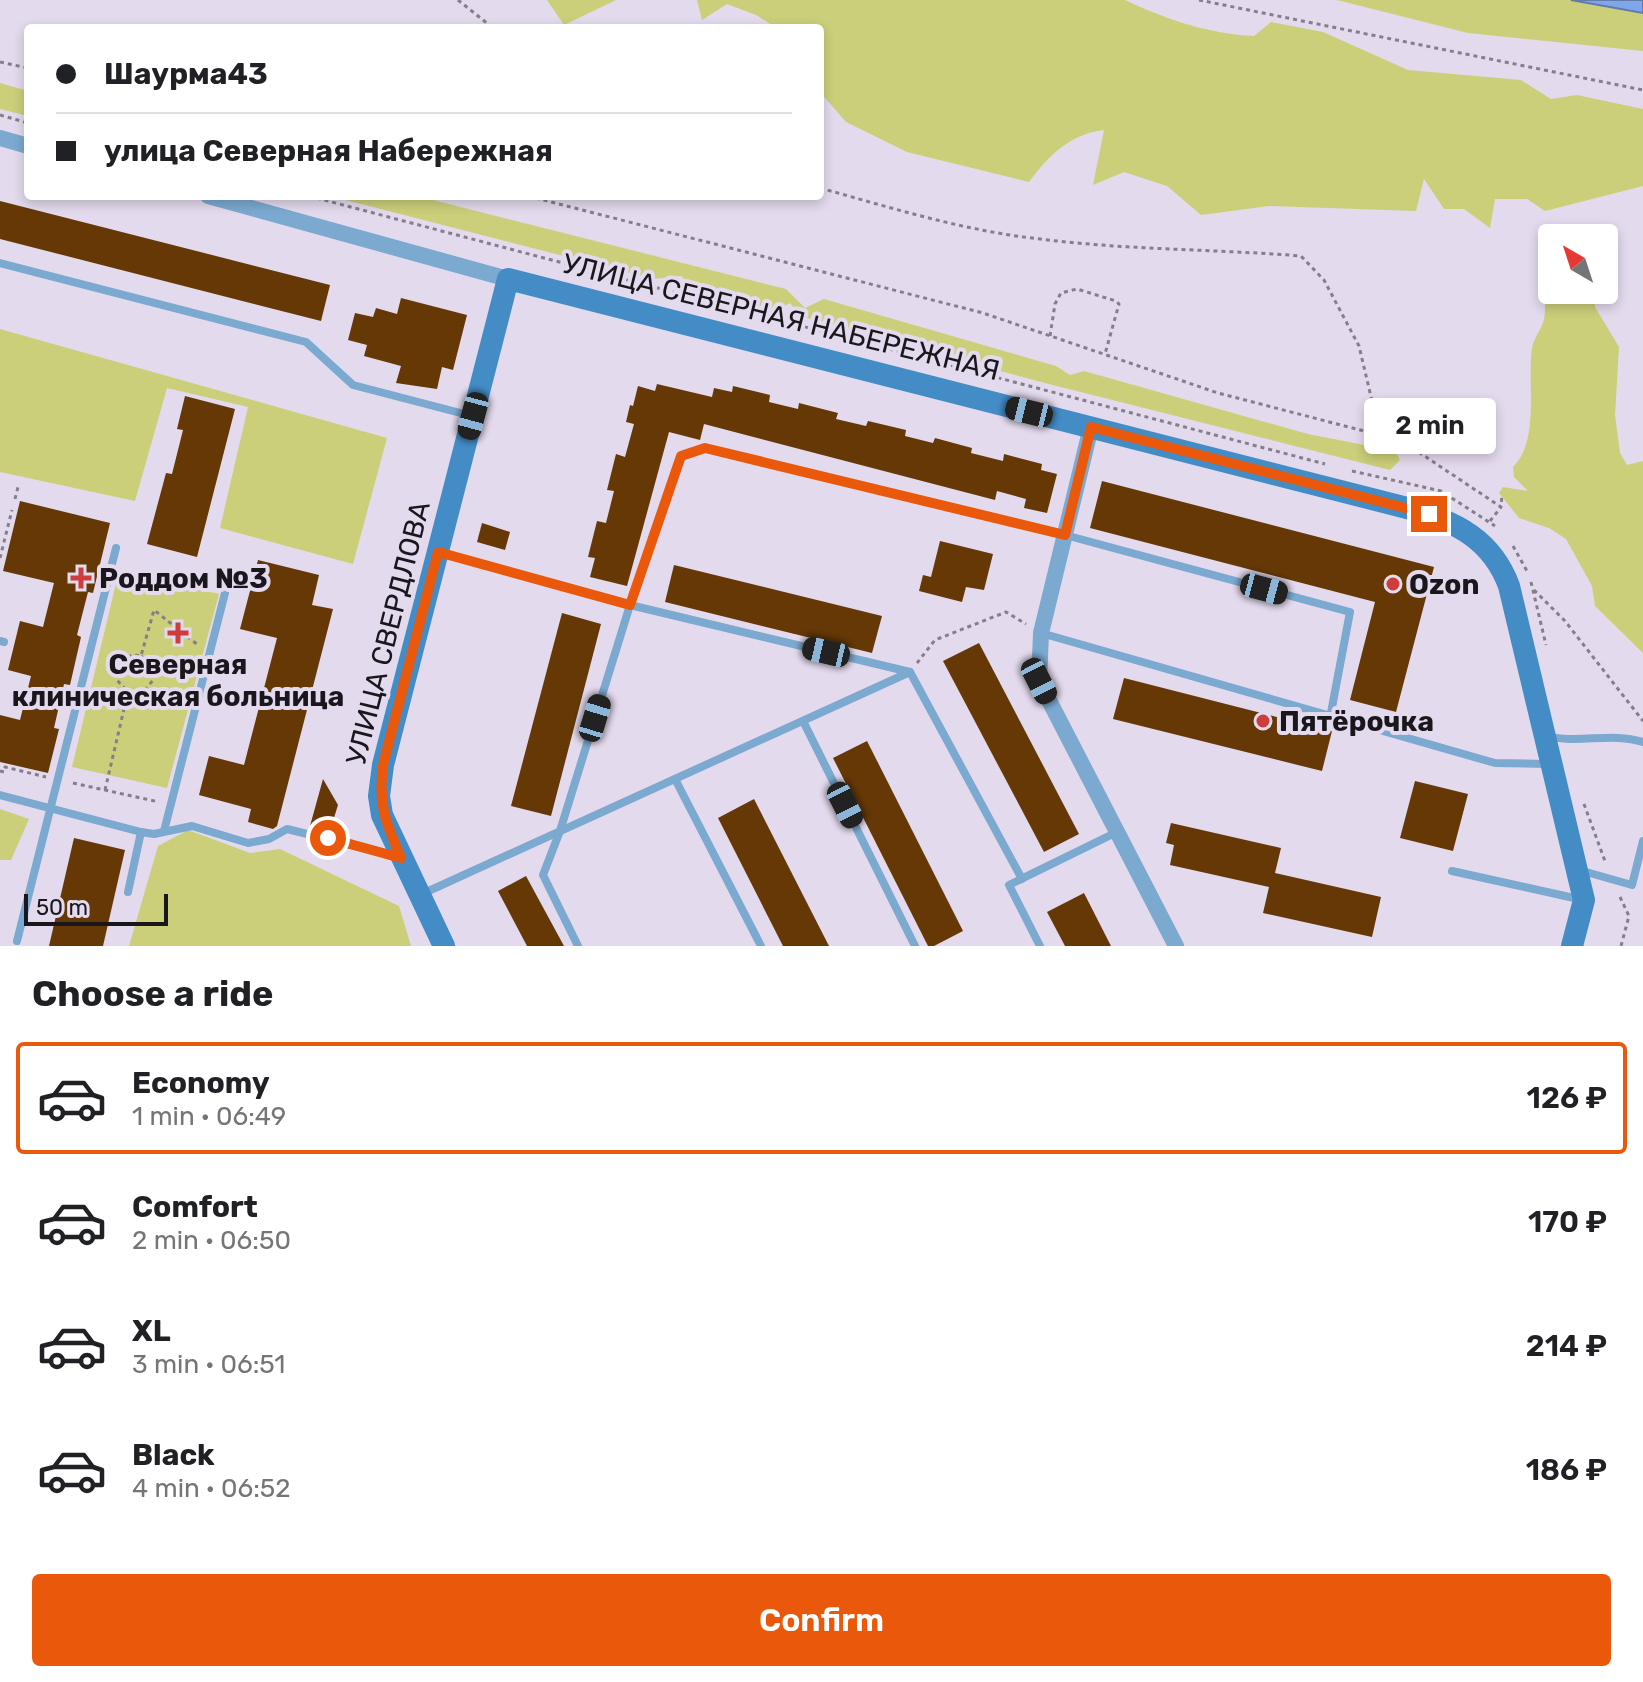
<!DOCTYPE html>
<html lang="en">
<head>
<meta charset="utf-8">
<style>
	body { margin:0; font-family:Rubik,sans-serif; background:#f6f6f6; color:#202124; height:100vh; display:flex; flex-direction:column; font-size:30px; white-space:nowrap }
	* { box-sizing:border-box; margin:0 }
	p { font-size:26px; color:#757577 }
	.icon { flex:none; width:44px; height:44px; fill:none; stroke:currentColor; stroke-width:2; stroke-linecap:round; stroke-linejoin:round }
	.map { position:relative; height:946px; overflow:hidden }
	.side { display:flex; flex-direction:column; background:#fff; flex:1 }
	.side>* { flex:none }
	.top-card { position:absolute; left:24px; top:24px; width:800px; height:176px; border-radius:8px; box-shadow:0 4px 12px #0003; display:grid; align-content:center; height:176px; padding:0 32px; background:#fff }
	.needle { width:52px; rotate:321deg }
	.controls { position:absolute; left:1538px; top:224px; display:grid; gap:16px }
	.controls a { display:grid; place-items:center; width:80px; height:80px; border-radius:8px; background:#fff; box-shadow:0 4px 12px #0003; font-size:40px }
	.scale { position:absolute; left:24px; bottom:20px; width:144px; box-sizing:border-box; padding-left:8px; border:4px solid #19161c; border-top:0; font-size:22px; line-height:28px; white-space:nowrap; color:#19161c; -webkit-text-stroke:6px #e3daed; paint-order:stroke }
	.end { position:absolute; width:36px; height:36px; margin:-18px; border:10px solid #ea580c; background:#fff; box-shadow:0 0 0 4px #fff }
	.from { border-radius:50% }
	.bubble { position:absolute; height:56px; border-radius:8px; background:#fff; box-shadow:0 4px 12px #0003; font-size:26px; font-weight:600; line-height:56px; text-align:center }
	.car { position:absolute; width:24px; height:48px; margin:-24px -12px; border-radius:10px; box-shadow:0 0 6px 2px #0007; background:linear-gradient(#222 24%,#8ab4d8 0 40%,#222 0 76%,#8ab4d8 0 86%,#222 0) }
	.top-card b { display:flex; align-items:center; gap:28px; height:76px; font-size:30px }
	.top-card b+b { border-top:2px solid #e0e0e0 }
	.top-card i { width:20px; height:20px; background:#202124 }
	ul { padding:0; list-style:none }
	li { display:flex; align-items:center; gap:24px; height:112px; margin:0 16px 12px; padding:0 16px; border:4px solid transparent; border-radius:8px }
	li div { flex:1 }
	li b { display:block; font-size:30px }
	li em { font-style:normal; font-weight:600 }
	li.current { border-color:#ea580c }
	li>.icon { width:72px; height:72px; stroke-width:1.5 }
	h2 { padding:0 32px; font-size:36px; line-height:96px }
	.primary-button { display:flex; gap:16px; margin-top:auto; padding:16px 32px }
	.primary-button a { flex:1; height:92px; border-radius:8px; background:#ea580c; color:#fff; font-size:32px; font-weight:600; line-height:92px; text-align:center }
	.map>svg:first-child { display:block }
	.green { fill:#cbcf7a }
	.water { fill:#7ea6ea; stroke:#607bac; stroke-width:2 }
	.building { fill:#653806 }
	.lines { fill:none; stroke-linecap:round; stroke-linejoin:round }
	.path { stroke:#857e8b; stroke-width:3; stroke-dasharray:4 4; stroke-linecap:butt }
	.lane { stroke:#7ba9d0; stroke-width:8 }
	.street { stroke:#7ba9d0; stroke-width:16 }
	.secondary { stroke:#438cc6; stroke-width:22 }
	.route { stroke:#ea580c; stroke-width:10 }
	.poi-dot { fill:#cc3d3b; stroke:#e3daed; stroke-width:3 }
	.labels { text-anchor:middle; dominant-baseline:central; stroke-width:8; stroke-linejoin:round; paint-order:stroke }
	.street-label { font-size:28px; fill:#19161c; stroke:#e3daed }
	.poi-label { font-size:28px; font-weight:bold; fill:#19161c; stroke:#e3daed; text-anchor:start }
</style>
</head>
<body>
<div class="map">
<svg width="1643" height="946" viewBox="0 0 1643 946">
	<rect width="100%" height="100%" fill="#e3daed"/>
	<g class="green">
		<polygon points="547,0 616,0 564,25"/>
		<path d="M697 0H1125C1165 19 1209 34 1254 36L1271 22 1323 32 1408 70 1521 80 1551 99 1577 95 1643 109V186L1545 211 1527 199H1495L1490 228 1464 209H1444L1424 179 1416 211 1269 206 1201 215 1167 186 1124 172 1093 185 1104 130C1070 134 1048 156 1029 182L907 152 846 122 820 92V28H777L756 15 727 4 702 20Z"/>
		<polygon points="1337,0 1573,0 1643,13 1643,51 1468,33"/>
		<polygon points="0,83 28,91 28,116 0,109"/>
		<polygon points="330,196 417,196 786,289 805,308 824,299 1056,366 1070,375 1084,371 1308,434 1395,451 1400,460 1390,470 1041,382 800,316 790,303 774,312 695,288 681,276 653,279"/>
		<path d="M1552 277V290H1595V307L1619 347 1615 415 1620 453 1627 465 1643 461V653L1595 606 1592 586 1566 539 1549 528 1519 518 1499 493 1503 487 1528 491 1514 477 1513 467C1540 441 1527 383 1532 348 1534 337 1542 329 1544 319 1547 303 1542 293 1552 277Z"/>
		<polygon points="0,329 387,438 353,564 220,528 248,407 167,388 135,501 0,472"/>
		<polygon points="119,571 219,594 167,788 72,767"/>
		<polygon points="0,809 29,819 11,860 0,860"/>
		<polygon points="188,830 250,853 280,849 399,906 411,946 129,946 158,846"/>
	</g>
	<polygon class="water" points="1571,0 1643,0 1643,13"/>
	<g class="building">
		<polygon points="0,201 330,285 321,321 0,239"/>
		<polygon points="401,298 467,315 453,370 442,367 437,389 396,383 401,366 364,356 367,345 348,340 355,313 373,317 376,308 397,314"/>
		<polygon points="657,384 712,397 714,388 732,392 733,386 770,395 769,402 798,409 799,403 838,413 836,419 866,426 868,421 906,430 905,436 933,443 935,438 972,448 971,453 1003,461 1004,454 1042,464 1041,470 1057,474 1047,513 1024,508 1026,499 997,491 995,500 704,424 700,440 669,432 627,586 590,577 595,558 588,557 597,521 606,523 614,491 607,490 616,454 625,457 634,424 626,422 630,405 633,406 638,386 655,391"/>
		<polygon points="185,396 235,409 197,557 147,544 166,473 172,474 183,430 177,429"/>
		<polygon points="1102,481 1434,567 1396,712 1350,700 1375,602 1090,528"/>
		<polygon points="20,501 110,523 93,593 88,592 77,635 81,637 70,685 64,684 54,728 59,729 48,773 0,762 0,715 20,720 31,676 8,670 20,621 43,627 54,583 3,571"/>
		<polygon points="482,523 510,532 505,550 477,542"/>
		<polygon points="940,541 993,554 984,590 966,587 962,602 919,591 923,575 931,577"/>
		<polygon points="258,560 319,575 312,605 333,609 277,826 273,829 248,822 251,809 199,795 209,756 244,765 277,638 240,629"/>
		<polygon points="674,565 882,616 872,653 665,602"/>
		<polygon points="562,613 601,624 551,816 511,806"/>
		<polygon points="979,643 1079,834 1044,852 943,661"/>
		<polygon points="1124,678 1332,731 1322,771 1113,719"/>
		<polygon points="867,741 963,931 934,946 928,946 833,758"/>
		<polygon points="323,779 338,805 332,824 319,828 310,826"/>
		<polygon points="1415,781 1468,794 1453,851 1400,838"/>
		<polygon points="754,799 829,946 783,946 718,818"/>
		<polygon points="1171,823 1281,848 1275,873 1381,897 1372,937 1263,913 1269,887 1170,865 1174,845 1166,843"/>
		<polygon points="74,838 125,850 103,946 49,946"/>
		<polygon points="526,876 564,946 527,946 498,891"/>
		<polygon points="1084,893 1111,946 1065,946 1047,912"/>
	</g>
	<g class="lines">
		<g class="path">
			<polyline points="458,0 493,28"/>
			<polyline points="1199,0 1643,90"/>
			<polyline points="0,62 28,68"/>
			<polyline points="0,115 28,123"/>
			<path d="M820 188C892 208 965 231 1040 239 1127 250 1214 249 1301 256L1324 280 1359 346 1372 401 1391 438"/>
			<polyline points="309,196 1325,464"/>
			<polyline points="528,196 983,313 1218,393 1391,438 1414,449 1501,507 1502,494"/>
			<polyline points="1050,336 1055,304 1061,293 1077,289 1116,301 1119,304 1105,354"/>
			<polyline points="1352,471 1441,491 1495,526"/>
			<polyline points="15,499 18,487"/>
			<polyline points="1490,521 1501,507"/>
			<polyline points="1513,546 1527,571"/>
			<polyline points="0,558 12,510"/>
			<polyline points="1531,582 1546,645"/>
			<polyline points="1534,590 1565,621 1643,721"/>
			<polyline points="917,663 935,640 1006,612 1026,624"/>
			<polyline points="129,692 144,691 154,679 153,667 141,656"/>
			<polyline points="0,771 4,772 5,767 46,777"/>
			<polyline points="73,783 159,802"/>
			<polyline points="105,790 128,692 117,680 121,661 132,655 141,656 154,610 198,645"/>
			<polyline points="1584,804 1606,864"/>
			<polyline points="1620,897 1629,916 1621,946"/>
		</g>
		<g class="lane">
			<polyline points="0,263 306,342 353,385 472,416"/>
			<polyline points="1041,633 1495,763 1548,764"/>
			<polyline points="0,641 4,642"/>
			<polyline points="910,672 1022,879"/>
			<polyline points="803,721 915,946"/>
			<path d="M1547 736C1578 744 1612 732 1643 742"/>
			<polyline points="675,779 761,946"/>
			<polyline points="0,795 141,832 154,834 192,826 248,843 269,839 287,829 396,856"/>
			<polyline points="164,831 225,593"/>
			<polyline points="1579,870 1632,885 1643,841"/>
			<polyline points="1452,871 1583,900"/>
			<polyline points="128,892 141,832"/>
			<polyline points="422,894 910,672 630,605 439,552"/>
			<polyline points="17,941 116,548"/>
			<polyline points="578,946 543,875 560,831 630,605 681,456 705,448 1065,535 1350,612 1330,718"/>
			<polyline points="1040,946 1009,885 1117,832"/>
		</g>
		<g class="street">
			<polyline points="0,138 28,146"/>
			<polyline points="208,196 508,279"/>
			<polyline points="1091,427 1041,633 1039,681 1176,946"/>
		</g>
		<path class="secondary" d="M444 946 382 815 379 796 383 765 508 279 1411 509C1457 522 1492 540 1509 586L1584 900 1572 946"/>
	</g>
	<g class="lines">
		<path class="route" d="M328 838 401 858C385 821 378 805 383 765L438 552 630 605 681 456 705 448 1065 535 1091 427 1429 514"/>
	</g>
	<g class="poi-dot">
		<path d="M77 566h8v8h8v8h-8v8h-8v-8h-8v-8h8z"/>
		<circle cx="1393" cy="584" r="8"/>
		<path d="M174 621h8v8h8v8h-8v8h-8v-8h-8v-8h8z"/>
		<circle cx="1263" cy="721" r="8"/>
	</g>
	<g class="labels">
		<g class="street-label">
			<text transform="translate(781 317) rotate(14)">УЛИЦА СЕВЕРНАЯ НАБЕРЕЖНАЯ</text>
			<text transform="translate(388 633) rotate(-76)">УЛИЦА СВЕРДЛОВА</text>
		</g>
		<g class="poi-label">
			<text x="99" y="578">Роддом №3</text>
			<text x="1409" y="584">Ozon</text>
			<text x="178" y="664" text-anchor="middle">Северная<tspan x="178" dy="32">клиническая больница</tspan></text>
			<text x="1279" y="721">Пятёрочка</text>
		</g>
	</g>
</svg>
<div class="controls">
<a><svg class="needle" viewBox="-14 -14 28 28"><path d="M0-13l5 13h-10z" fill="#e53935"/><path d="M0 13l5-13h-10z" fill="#757577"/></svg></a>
</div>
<div class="scale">50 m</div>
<i class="end from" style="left:328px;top:838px"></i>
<i class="end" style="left:1429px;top:514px"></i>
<div class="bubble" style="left:1364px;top:398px;width:132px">2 min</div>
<i class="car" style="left:1029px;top:412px;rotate:284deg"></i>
<i class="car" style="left:473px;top:416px;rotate:195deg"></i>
<i class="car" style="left:1264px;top:589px;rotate:105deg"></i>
<i class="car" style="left:826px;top:652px;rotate:283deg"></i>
<i class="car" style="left:1039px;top:681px;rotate:153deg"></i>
<i class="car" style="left:595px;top:718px;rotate:17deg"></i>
<i class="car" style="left:845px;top:805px;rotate:153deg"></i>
<div class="top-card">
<b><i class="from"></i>Шаурма43</b>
<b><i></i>улица Северная Набережная</b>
</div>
</div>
<section class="side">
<h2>Choose a ride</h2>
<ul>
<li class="current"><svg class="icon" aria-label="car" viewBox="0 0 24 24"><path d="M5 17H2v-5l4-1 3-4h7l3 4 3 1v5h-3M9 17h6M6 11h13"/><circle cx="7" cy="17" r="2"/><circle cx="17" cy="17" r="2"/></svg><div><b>Economy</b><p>1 min · 06:49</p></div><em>126 ₽</em></li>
<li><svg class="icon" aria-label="car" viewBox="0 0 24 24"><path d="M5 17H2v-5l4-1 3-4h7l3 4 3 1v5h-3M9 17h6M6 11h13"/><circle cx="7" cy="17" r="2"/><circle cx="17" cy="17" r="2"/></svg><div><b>Comfort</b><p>2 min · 06:50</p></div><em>170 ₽</em></li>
<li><svg class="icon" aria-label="car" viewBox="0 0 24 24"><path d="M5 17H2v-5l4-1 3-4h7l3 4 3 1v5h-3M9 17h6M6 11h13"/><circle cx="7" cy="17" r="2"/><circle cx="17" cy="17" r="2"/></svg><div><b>XL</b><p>3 min · 06:51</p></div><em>214 ₽</em></li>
<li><svg class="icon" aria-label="car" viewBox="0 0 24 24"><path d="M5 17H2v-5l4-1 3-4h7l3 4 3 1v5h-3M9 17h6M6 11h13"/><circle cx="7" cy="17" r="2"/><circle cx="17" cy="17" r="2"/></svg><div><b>Black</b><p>4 min · 06:52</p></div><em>186 ₽</em></li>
</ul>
<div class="primary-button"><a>Confirm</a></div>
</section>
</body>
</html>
